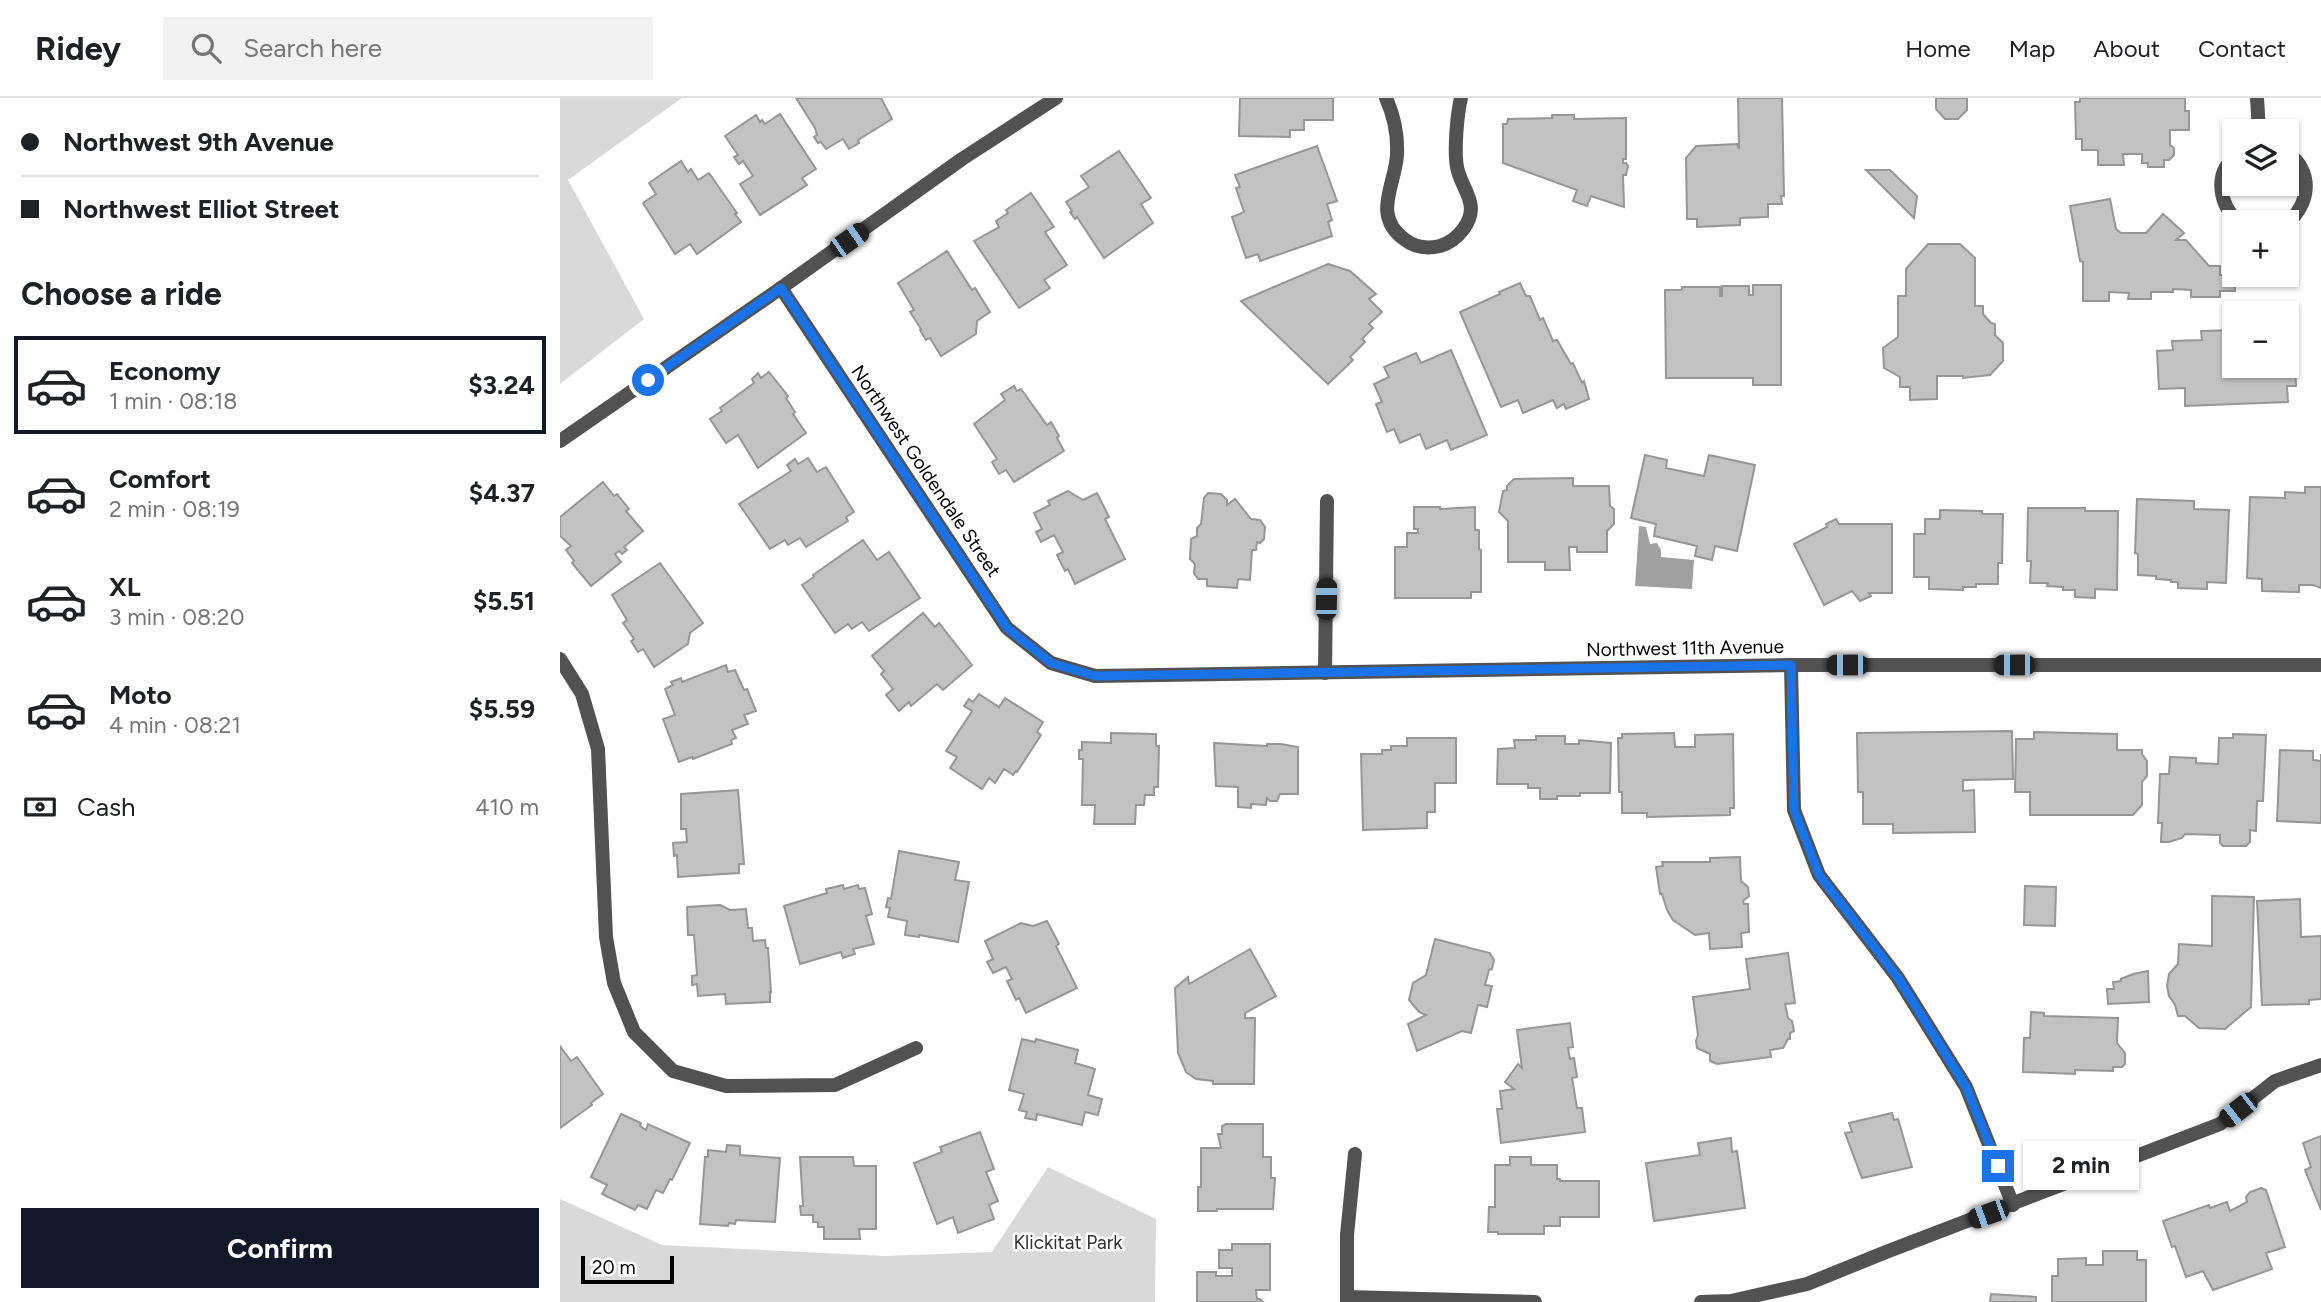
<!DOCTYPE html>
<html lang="en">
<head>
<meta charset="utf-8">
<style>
	body { margin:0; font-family:Figtree,sans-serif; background:#f2f2f2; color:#202124; height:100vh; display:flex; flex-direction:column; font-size:26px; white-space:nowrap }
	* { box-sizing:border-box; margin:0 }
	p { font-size:23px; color:#757577 }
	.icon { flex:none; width:38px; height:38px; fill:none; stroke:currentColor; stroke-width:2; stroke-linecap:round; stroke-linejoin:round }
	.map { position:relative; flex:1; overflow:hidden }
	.sheet { display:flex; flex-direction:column; background:#fff; width:560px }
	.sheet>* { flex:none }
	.top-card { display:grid; align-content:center; height:154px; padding:0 21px; background:#fff }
	.buttons { position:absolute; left:1662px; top:21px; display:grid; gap:14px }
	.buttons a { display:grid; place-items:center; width:77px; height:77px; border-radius:0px; background:#fff; box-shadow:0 2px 5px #0004; font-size:35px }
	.scale { position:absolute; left:21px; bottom:18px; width:93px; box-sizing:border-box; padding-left:7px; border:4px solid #000; border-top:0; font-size:19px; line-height:24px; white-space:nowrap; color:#000; -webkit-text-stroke:5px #fff; paint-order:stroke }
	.end { position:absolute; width:32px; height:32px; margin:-16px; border:9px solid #1a73e8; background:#fff; box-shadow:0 0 0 4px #fff }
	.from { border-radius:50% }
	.bubble { position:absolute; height:49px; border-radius:0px; background:#fff; box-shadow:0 2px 5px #0004; font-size:23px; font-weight:700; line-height:49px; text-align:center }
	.car { position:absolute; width:21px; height:42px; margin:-21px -10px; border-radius:9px; box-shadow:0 0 5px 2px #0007; background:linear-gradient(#222 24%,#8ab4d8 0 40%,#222 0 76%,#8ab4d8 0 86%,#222 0) }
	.top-card b { display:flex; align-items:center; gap:24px; height:66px; font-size:26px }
	.top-card b+b { border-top:2px solid #e0e0e0 }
	.top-card i { width:18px; height:18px; background:#202124 }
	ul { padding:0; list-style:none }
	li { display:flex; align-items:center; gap:21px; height:98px; margin:0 14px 10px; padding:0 7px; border:4px solid transparent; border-radius:0px }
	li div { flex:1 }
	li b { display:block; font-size:26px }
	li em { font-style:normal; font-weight:700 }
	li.on { border-color:#111827 }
	li>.icon { width:63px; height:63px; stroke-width:1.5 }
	h2 { padding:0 21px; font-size:32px; line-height:84px }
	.pay { display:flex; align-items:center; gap:18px; height:77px; padding:0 21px; font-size:26px }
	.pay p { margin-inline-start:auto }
	.button { display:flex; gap:14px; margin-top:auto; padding:14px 21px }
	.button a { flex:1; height:80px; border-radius:0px; background:#111827; color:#fff; font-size:28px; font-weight:700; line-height:80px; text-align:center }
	header { display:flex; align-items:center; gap:42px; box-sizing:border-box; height:98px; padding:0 35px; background:#fff; border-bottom:2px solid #e0e0e0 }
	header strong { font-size:33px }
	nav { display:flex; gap:38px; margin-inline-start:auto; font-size:24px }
	.search { width:490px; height:63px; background:#f2f2f2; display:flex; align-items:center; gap:18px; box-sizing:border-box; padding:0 24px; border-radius:0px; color:#757577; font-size:26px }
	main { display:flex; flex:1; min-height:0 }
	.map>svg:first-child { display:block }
	.green { fill:#d9d9d9 }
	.water { fill:#a0a0a0 }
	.building { fill:#c2c2c2; stroke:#969696; stroke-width:2 }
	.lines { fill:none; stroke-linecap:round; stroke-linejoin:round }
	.minor { stroke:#525252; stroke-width:14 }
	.route { stroke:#1a73e8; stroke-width:9 }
	.labels { text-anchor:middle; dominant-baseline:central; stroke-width:5; stroke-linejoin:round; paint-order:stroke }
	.street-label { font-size:19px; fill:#000; stroke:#fff }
	.park-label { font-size:19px; fill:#303030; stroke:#fff }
</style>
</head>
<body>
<header>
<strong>Ridey</strong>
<div class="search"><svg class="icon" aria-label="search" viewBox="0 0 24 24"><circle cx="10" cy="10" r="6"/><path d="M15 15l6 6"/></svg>Search here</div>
<nav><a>Home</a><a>Map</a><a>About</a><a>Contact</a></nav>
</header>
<main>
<section class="sheet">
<div class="top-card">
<b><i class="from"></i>Northwest 9th Avenue</b>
<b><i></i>Northwest Elliot Street</b>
</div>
<h2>Choose a ride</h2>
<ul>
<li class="on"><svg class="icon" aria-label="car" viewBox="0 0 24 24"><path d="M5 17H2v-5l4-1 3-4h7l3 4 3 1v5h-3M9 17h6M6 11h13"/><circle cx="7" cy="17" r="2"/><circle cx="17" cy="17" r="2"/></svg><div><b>Economy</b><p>1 min · 08:18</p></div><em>$3.24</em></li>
<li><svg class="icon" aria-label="car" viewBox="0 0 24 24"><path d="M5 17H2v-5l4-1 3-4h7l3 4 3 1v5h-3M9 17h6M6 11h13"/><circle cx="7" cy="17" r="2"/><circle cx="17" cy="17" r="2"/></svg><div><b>Comfort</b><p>2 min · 08:19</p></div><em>$4.37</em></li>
<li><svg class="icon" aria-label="car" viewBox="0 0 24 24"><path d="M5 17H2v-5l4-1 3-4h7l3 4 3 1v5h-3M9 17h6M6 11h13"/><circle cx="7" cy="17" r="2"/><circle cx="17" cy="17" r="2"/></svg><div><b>XL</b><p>3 min · 08:20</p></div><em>$5.51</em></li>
<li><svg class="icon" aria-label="car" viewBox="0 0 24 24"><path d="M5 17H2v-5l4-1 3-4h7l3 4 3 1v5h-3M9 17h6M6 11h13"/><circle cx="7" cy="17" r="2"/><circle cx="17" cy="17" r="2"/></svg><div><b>Moto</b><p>4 min · 08:21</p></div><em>$5.59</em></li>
</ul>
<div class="pay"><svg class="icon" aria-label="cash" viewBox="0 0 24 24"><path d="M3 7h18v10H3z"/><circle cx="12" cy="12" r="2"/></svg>Cash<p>410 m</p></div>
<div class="button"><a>Confirm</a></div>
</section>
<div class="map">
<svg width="1761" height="1204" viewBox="0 0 1761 1204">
	<rect width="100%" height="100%" fill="#fff"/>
	<g class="green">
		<polygon points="0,0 122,0 8,82 84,221 0,286"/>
		<polygon points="488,1069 596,1121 595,1204 0,1204 0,1101 102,1147 325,1158 432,1154"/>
	</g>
	<polygon class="water" points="1079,428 1086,429 1090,446 1097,445 1101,452 1101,459 1134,462 1132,491 1075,488"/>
	<g class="building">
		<polygon points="236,0 321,0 332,21 298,42 299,45 289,51 283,41 266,51 261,44 258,45 254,39 257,37 255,30"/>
		<polygon points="680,0 773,0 773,22 744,22 744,32 730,32 730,39 679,38"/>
		<polygon points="1178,0 1222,0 1224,98 1221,98 1222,106 1208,106 1208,119 1180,120 1180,127 1137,129 1137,121 1127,121 1126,60 1136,48 1177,46 1179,51"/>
		<polygon points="1376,0 1407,0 1407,12 1398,21 1385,21 1376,11"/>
		<polygon points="1520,0 1625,0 1625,13 1629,13 1629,32 1610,32 1610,47 1614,50 1614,57 1609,62 1604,62 1604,69 1588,69 1588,65 1582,65 1582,56 1563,56 1564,67 1538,67 1538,52 1522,52 1522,41 1516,41 1515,4 1520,4"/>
		<polygon points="220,16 256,71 242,80 247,87 200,117 180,86 193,78 183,63 179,66 174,59 178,57 165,38 196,17 200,24 202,22 205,26"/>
		<polygon points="992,17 1014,17 1014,21 1066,20 1066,61 1063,61 1063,65 1066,65 1068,68 1066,77 1063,77 1064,109 1031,98 1027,108 1013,103 1017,92 943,65 943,26 947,26 948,21 992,20"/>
		<polygon points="757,48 777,103 767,106 772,122 768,124 772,138 700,163 698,156 686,160 672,119 684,114 676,90 680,89 675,77"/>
		<polygon points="559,53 591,100 581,106 593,125 544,160 517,119 515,121 510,114 512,113 506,104 529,89 521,78"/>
		<polygon points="121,63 128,74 131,71 138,82 149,75 177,115 175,116 181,124 137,156 130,146 115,156 83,105 96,96 89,85"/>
		<polygon points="1306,72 1330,72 1357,98 1354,120"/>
		<polygon points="471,95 494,129 485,134 507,167 484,182 490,190 459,210 414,143 439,129 436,123 448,115 446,112"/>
		<polygon points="1550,101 1556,131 1561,135 1586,135 1603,116 1624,135 1616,142 1626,142 1649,168 1660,168 1660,177 1675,177 1675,193 1660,193 1660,199 1631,199 1631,192 1613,191 1613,194 1591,194 1591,201 1568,201 1569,195 1549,194 1549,203 1523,203 1523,164 1520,163 1510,108"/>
		<polygon points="1368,146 1400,146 1415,160 1415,208 1423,208 1423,216 1431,225 1435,226 1435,237 1443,245 1443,263 1430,277 1403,280 1403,278 1377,278 1377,301 1350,302 1350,289 1340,289 1340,279 1324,270 1323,250 1338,239 1338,198 1346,198 1346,171"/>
		<polygon points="387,153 412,192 415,190 430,214 417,223 416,236 381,258 370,240 366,242 360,232 361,231 350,214 354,212 338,185"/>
		<polygon points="768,166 790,173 816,196 809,201 822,214 809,226 813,230 802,241 805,244 790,259 793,262 768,286 681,203"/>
		<polygon points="960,185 966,198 970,198 980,222 983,220 993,243 997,242 1011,266 1013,265 1022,285 1024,283 1029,301 1006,311 1004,306 997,310 993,302 963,315 958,302 941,309 900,214 940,196 939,194"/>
		<polygon points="1193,187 1221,187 1221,287 1193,287 1193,280 1106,280 1105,192 1122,192 1122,189 1160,189 1160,198 1162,198 1162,188 1189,188 1189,197 1193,197"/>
		<polygon points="1727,230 1729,246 1734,246 1736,288 1727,288 1728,304 1625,308 1625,290 1599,291 1597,253 1613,252 1612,243 1642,242 1641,233 1675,232 1675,268 1727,268"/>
		<polygon points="891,252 927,337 891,352 887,342 866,351 860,336 840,345 834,331 827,334 816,306 822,304 814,286 829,279 824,269 856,255 861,265"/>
		<polygon points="209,274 228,298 226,300 235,314 233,316 246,335 198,370 178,337 166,345 150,321 162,313 160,310 194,285 192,281 198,275 201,280"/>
		<polygon points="454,288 457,293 461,291 487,327 491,324 499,338 497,340 504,353 454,384 446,372 439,376 432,364 437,361 414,326 445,302 441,296"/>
		<polygon points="1085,357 1107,362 1106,370 1144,378 1149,357 1195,367 1177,453 1155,448 1152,462 1135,458 1137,448 1094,438 1096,426 1071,420"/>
		<polygon points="248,360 257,374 266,369 294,414 286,419 288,423 246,449 240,440 228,447 225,442 210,451 179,406 231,373 227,367 235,361 238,366"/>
		<polygon points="1013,380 1013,388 1049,388 1050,408 1054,411 1054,426 1047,433 1047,454 1017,454 1017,449 1009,449 1010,472 985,472 985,464 948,464 948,423 939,414 943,393 947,392 947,388 954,381"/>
		<polygon points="43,384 54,398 57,396 69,411 66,413 83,433 64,449 67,452 62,456 59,453 55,456 61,464 31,488 12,465 14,463 6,452 11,448 0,438 0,419"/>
		<polygon points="1745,389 1761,389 1761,490 1753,487 1739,487 1739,494 1702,493 1702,481 1687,480 1690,399 1725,400 1725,394 1745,395"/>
		<polygon points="508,393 523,402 537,395 549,419 545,421 565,461 515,486 508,471 505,473 497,457 503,454 494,437 481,444 476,434 482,431 474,415 490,407 488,403"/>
		<polygon points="648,395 661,396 667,402 667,407 675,401 691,421 700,422 705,429 704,441 700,445 697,444 696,452 692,452 690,482 678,481 677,490 647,488 647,481 638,481 634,475 635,466 630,461 631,441 637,438 637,430 641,426 644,400"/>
		<polygon points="1577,401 1634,403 1634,411 1669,412 1666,485 1647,484 1647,491 1618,490 1618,484 1611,484 1611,482 1596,481 1596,478 1578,477 1578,456 1575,455"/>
		<polygon points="854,409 880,409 880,411 915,409 915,432 919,432 919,451 921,452 921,494 911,494 911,500 835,500 835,449 847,449 847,435 858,435 858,431 854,431"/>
		<polygon points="1468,410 1525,410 1525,413 1558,413 1557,492 1535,491 1535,500 1515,499 1515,492 1503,492 1503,489 1487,488 1488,485 1470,485 1471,463 1467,463"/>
		<polygon points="1380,412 1422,413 1422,416 1443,416 1442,465 1438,465 1438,486 1416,486 1416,489 1403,489 1403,492 1369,491 1369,479 1354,479 1354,436 1365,436 1365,421 1380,421"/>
		<polygon points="1276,421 1279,426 1332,426 1332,495 1309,495 1311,498 1300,503 1292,493 1264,507 1234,446 1267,429 1266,426"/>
		<polygon points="303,442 317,462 329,454 360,500 309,533 302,524 292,531 288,526 275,535 242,487 254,479 253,477"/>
		<polygon points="100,465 143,525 130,535 128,546 94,569 83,551 78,554 71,543 74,541 63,525 67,522 52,497"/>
		<polygon points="363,515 375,529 379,525 412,567 383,592 377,586 351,608 349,604 339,613 326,597 333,591 321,576 324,573 312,558"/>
		<polygon points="166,567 168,574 175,572 184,592 187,591 196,613 184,617 188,626 172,632 176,640 171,642 172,646 133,661 132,659 119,664 103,621 115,617 105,591 113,587 111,584 121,580 122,584"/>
		<polygon points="419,596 439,609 445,600 483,624 477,634 481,637 457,674 456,673 453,677 444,671 435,685 429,680 422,691 390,670 397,659 386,653 412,613 404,608 409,601 413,604"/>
		<polygon points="1452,633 1453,681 1403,682 1403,693 1414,692 1415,734 1333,735 1333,726 1303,726 1303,694 1298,694 1297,635"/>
		<polygon points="1474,634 1557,636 1557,652 1582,652 1582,656 1587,663 1587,678 1582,684 1582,707 1573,717 1470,717 1470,694 1455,694 1456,641 1474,641"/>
		<polygon points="551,635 596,636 596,648 599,648 598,689 594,689 594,697 585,697 584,707 576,707 575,726 534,726 535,707 522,707 523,661 519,661 519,652 522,652 522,644 551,645"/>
		<polygon points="1114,635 1115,649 1135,649 1135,637 1173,636 1174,710 1170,710 1170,717 1087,719 1087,715 1062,715 1062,694 1059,694 1058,640 1062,640 1062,636"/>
		<polygon points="1673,636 1706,637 1703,703 1697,703 1696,733 1690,732 1690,744 1686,748 1663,748 1660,745 1660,737 1625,736 1622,740 1609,744 1601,744 1602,725 1598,725 1600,676 1609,676 1610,659 1636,660 1636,665 1658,666 1659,640 1673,640"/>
		<polygon points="976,638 1005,638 1005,646 1019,646 1019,642 1051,645 1050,695 1020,695 1020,698 997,698 997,701 980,701 980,690 968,690 968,686 937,686 938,651 955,650 954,642 976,642"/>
		<polygon points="847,640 896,640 896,685 875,685 875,714 867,714 867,730 803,732 801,656 822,656 822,652 831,652 831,648 847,648"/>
		<polygon points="654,645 707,648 707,646 721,646 738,649 738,696 720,696 717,703 710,703 707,700 706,707 691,706 691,710 678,709 678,689 656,688"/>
		<polygon points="1720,652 1753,653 1753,662 1761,663 1761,656 1761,725 1717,723"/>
		<polygon points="178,692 184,766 179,766 179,775 118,779 117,757 114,758 113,745 127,744 126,731 121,731 121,696"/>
		<polygon points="339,753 399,764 395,782 409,784 398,844 359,837 359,839 345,837 347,823 328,819 330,810 326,809 328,800 331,801"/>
		<polygon points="1180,759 1181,783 1188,789 1189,798 1183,803 1184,806 1188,806 1189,834 1181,835 1182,849 1150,851 1149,835 1135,837 1113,822 1107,812 1102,796 1100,796 1096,769 1103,768 1102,764 1150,764 1150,760"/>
		<polygon points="283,787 284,791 298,787 299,791 305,790 312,816 306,818 314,846 293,851 295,856 283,860 281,854 240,866 224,808 267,795 266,791"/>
		<polygon points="1465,788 1496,789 1495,828 1464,827"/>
		<polygon points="1652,798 1694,799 1691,909 1665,931 1639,930 1625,918 1618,918 1615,907 1609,898 1607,888 1609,876 1618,866 1619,846 1652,848"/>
		<polygon points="1740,801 1741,839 1761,838 1761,901 1749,902 1749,906 1702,907 1697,803"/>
		<polygon points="160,807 170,812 186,811 188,830 192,830 193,843 205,842 206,850 208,850 211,894 210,894 210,904 166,906 165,896 138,898 137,886 132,887 132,878 137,877 134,837 128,837 127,809"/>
		<polygon points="487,823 499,846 496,848 517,890 466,915 459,900 456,902 447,883 452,881 446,869 433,875 427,864 433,861 425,843 461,825 473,828"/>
		<polygon points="875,841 930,855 934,862 932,871 929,872 925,887 932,888 927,909 918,907 911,935 902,933 857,953 848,926 866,917 859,914 849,902 853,885 866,877"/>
		<polygon points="690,851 716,898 685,915 685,920 695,920 694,986 653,986 653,983 636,981 626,974 618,955 615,890 628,879 629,886"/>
		<polygon points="1228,855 1235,905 1225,906 1228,920 1232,923 1234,933 1230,935 1230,941 1228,941 1223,950 1210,952 1211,959 1157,966 1150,963 1150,956 1137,950 1136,943 1138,937 1133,899 1190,891 1186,861"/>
		<polygon points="1588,873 1589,904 1548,906 1547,891 1554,891 1553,884 1561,883 1561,881 1573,876"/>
		<polygon points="1471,914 1484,915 1484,918 1558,920 1557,945 1565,955 1565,966 1562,969 1553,969 1553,973 1515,972 1515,976 1463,974 1464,940 1470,940"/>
		<polygon points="1010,925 1013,949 1008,950 1010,961 1014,960 1017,979 1012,980 1017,1010 1022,1010 1025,1034 941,1045 937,1011 942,1011 940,993 954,991 945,984 958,966 962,970 957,932"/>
		<polygon points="462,941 475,944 476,941 518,952 515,965 535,971 528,997 542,1001 538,1017 525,1014 522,1027 477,1016 476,1022 465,1020 467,1014 459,1012 464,996 449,992"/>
		<polygon points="0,948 11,963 17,959 43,996 31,1005 32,1007 0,1030"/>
		<polygon points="1332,1015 1334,1022 1338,1021 1352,1069 1302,1080 1285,1035 1292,1034 1289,1025"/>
		<polygon points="61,1016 81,1025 80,1028 86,1032 88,1026 130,1045 112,1082 110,1081 103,1095 96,1092 87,1111 78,1107 75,1112 42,1096 47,1087 31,1079"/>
		<polygon points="666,1026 703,1026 703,1059 711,1059 711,1080 715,1080 713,1111 657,1111 657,1113 638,1113 638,1089 641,1089 641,1050 661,1050 658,1036 662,1036 662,1028"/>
		<polygon points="420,1034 434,1071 426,1074 438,1103 429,1107 434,1121 398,1135 393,1119 377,1126 354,1065 382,1054 380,1049"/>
		<polygon points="1761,1038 1761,1112 1745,1072 1751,1069 1743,1045"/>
		<polygon points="1171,1040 1172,1054 1177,1053 1185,1110 1094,1123 1086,1065 1140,1057 1138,1045"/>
		<polygon points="167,1047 180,1048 180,1057 220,1060 215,1124 176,1122 175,1126 169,1125 168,1128 140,1126 145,1059 148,1059 148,1052 166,1054"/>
		<polygon points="240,1059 293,1059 294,1068 316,1068 316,1131 299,1131 300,1141 264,1141 264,1129 258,1129 258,1124 253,1124 253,1117 241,1117 240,1108 243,1108"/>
		<polygon points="950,1059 971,1059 971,1067 997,1067 997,1081 1000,1081 1000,1083 1039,1083 1039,1119 1000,1119 1000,1128 984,1128 984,1136 938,1136 938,1134 928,1134 929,1109 935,1109 935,1067 950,1067"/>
		<polygon points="1701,1090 1706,1092 1725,1149 1706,1155 1712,1171 1653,1192 1643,1173 1626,1179 1615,1148 1612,1149 1603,1123 1649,1107 1650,1110 1667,1104 1670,1113 1687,1104 1686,1099 1690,1094"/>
		<polygon points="672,1146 710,1146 710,1192 696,1192 697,1201 700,1201 703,1204 637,1204 637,1174 656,1174 656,1178 672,1178 672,1170 659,1170 659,1152 672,1152"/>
		<polygon points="1543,1153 1577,1153 1577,1162 1586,1162 1586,1204 1492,1204 1492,1178 1498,1178 1498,1161 1526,1160 1526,1167 1543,1167"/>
		<polygon points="1431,1196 1476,1199 1476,1204 1430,1204"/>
	</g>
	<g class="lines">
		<g class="minor">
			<path d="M826 0C834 18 838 37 837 57 835 88 812 117 844 141 854 149 867 151 880 148 897 143 915 123 910 104 907 92 899 81 897 69 894 52 897 17 901 0"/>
			<polyline points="1697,0 1699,33"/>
			<path d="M1727 55C1754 72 1750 107 1727 125"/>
			<path d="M1675 59C1653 77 1660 107 1678 124"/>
			<polyline points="221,190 447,530 491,565 535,578 1231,567 1761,567"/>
			<polyline points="0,343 221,190 402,61 496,0"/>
			<polyline points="0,561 22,596 38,651 46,839 54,885 74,934 113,973 166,988 275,987 356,950"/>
			<polyline points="1231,567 1234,712 1259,777 1338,880 1406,989 1453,1107"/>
			<polyline points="765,575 767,403"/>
			<polyline points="787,1199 975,1204"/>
			<polyline points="787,1204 787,1137 795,1056"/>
			<polyline points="1141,1204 1171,1203 1247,1186 1326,1154 1660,1026 1715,983 1761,967"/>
		</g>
	</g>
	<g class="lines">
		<polyline class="route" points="88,282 221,190 447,530 491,565 535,578 1231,567 1234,712 1259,777 1338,880 1406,989 1438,1068"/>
	</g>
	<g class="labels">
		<g class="street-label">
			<text transform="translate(366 373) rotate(56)">Northwest Goldendale Street</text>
			<text transform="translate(1125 550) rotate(-1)">Northwest 11th Avenue</text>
		</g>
		<g class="park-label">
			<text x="508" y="1144">Klickitat Park</text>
		</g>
	</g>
</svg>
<div class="buttons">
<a><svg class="icon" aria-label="layers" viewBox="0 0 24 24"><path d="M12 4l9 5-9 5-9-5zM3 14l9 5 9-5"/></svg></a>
<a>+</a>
<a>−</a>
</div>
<div class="scale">20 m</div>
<i class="end from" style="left:88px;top:282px"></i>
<i class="end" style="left:1438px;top:1068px"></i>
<div class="bubble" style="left:1463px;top:1043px;width:116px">2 min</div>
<i class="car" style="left:289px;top:142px;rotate:55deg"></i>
<i class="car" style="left:766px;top:501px;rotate:1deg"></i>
<i class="car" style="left:1287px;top:567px;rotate:270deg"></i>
<i class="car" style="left:1454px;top:567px;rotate:270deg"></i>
<i class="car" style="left:1678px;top:1012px;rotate:232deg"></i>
<i class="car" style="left:1428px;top:1116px;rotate:250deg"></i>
</div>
</main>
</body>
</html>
